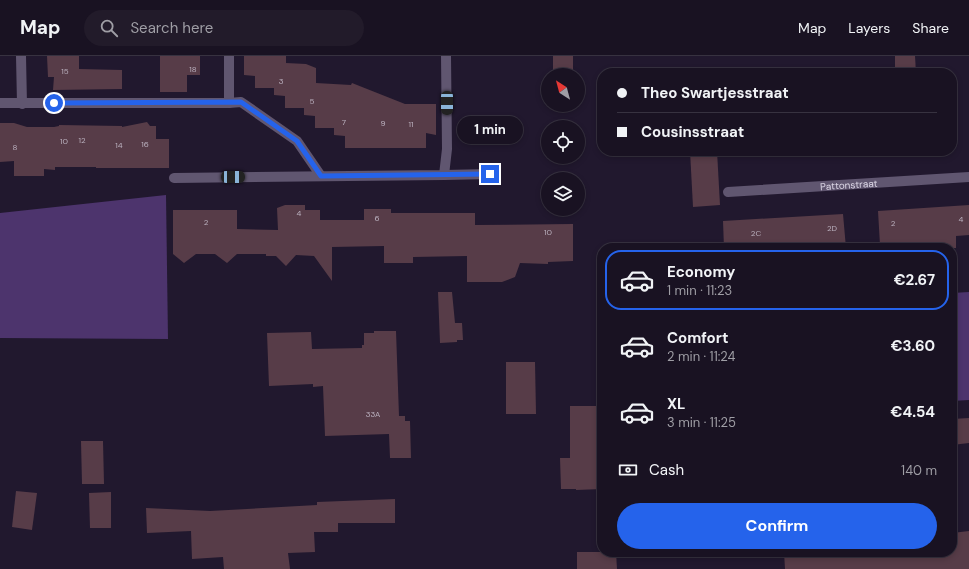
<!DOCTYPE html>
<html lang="en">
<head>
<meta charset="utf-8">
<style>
	body { margin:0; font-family:"DM Sans",sans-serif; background:#221b2a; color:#f1f3f6; height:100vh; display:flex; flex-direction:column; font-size:15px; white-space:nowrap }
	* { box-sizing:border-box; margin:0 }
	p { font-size:13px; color:#9f9ea5 }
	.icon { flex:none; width:22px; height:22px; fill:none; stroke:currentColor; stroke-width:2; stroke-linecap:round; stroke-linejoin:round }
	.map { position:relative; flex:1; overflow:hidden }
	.side { position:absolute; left:597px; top:187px; width:360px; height:314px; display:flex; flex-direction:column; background:#191222; border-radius:16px; box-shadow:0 2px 6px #0003,0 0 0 1px #373240 }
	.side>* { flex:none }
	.guide { position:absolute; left:597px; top:12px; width:360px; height:88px; border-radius:16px; box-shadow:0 2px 6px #0003,0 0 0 1px #373240; display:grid; align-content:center; height:88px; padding:0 20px; background:#191222 }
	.needle { width:26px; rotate:324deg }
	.buttons { position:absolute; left:541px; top:12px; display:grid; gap:8px }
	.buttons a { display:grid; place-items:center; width:44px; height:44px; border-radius:50%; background:#191222; box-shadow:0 2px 6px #0003,0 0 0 1px #373240; font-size:20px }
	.end { position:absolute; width:18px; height:18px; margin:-9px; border:5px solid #2563eb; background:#fff; box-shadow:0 0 0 2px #fff }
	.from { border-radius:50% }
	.bubble { position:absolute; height:28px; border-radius:14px; background:#191222; box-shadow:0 2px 6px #0003,0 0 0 1px #373240; font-size:13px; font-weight:700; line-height:28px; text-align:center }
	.car { position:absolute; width:12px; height:24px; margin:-12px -6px; border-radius:5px; box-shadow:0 0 3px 1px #0007; background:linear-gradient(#222 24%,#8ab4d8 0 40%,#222 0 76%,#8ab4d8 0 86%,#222 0) }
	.guide b { display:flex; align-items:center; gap:14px; height:38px; font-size:15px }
	.guide b+b { border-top:1px solid #373240 }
	.guide i { width:10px; height:10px; background:#f1f3f6 }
	ul { padding:7px 0 0; list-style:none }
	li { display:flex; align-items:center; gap:12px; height:60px; margin:0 8px 6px; padding:0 12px; border:2px solid transparent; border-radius:16px }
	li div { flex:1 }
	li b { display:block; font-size:15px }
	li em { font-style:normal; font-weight:700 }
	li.active { border-color:#2563eb }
	li>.icon { width:36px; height:36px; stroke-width:1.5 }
	.pay { display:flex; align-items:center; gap:10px; height:44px; padding:0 20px; font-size:15px }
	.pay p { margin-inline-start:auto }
	.primary-button { display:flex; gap:8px; margin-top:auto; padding:8px 20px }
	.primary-button a { flex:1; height:46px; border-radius:24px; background:#2563eb; color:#fff; font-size:16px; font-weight:700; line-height:46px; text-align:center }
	header { display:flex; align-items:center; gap:24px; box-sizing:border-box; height:56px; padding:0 20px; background:#191222; border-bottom:1px solid #373240 }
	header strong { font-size:19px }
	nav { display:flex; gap:22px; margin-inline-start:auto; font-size:14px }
	.search { width:280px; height:36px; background:#221b2a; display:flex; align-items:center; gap:10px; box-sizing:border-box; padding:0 14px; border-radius:22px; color:#9f9ea5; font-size:15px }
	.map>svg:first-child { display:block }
	.green { fill:#4d346d }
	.building { fill:#573c48 }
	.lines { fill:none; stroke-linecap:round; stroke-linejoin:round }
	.minor { stroke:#605670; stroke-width:10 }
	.route { stroke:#2563eb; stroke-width:5 }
	.labels { text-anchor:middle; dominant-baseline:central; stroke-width:4; stroke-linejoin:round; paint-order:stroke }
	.number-label { font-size:8px; fill:#bab0be }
	.street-label { font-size:10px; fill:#dbd6e5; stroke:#09060f }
</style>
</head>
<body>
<header>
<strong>Map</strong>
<div class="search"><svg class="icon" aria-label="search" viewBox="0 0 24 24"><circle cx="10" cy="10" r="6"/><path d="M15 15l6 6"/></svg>Search here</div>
<nav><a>Map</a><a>Layers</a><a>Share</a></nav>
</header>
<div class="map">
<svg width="969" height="513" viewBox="0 0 969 513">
	<rect width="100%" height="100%" fill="#21182e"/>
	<g class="green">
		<polygon points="166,139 168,283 0,282 0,157"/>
		<polygon points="969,236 969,344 952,345 952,237"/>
	</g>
	<g class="building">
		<polygon points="47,0 79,0 79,13 122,14 122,33 53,34 54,21 48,21"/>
		<polygon points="160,0 200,0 200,19 187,19 187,36 160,36"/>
		<polygon points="244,0 286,0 286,7 306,8 316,12 316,27 351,29 352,27 405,48 436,48 436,79 426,77 426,92 345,92 345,80 334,79 334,72 315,72 315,60 304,59 304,52 285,52 285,40 274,39 274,32 255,32 255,20 244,19"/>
		<rect x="553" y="0" width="20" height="19"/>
		<polygon points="895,0 915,0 916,17 895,17"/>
		<polygon points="147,66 150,70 156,70 156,83 169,83 169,112 96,112 96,111 55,111 55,114 44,113 44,120 14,120 14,105 0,106 0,67 14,67 27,71 54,71 59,70 59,69 122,70 122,71"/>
		<polygon points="690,95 717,95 720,149 693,151"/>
		<polygon points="285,149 305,149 305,154 320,154 320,164 364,164 364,153 391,153 391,157 475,157 475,169 573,168 573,205 548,206 548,208 520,207 515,221 502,226 467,226 467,200 413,201 413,207 384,207 384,190 332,191 332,225 314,200 296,199 286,210 276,200 266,200 266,198 237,198 227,207 215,198 196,198 184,207 173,198 173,154 237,154 237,173 278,174 277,152"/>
		<polygon points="969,149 969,179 956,180 956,192 934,192 934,186 880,189 878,155"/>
		<polygon points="843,158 846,192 724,192 723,165"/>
		<polygon points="438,236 452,236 455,267 462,267 463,284 457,284 457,286 440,287"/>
		<polygon points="374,275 396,275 399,360 405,360 405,365 410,365 411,402 390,402 389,378 325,380 323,330 313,331 313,328 269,330 267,277 311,276 312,293 362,292 362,289 364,289 364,277 374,277"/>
		<polygon points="506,306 535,306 536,358 506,358"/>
		<polygon points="570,350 602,350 602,433 576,434 576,433 561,433 560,402 570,402"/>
		<polygon points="969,362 969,387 952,389 952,363"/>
		<polygon points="81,385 103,385 104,428 82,428"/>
		<polygon points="16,435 37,437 32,474 12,471"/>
		<polygon points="111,436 111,472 90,472 89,437"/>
		<polygon points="395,443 395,467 338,467 338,476 314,476 315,496 288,497 290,513 224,513 223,501 192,503 191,475 147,477 146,452 210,455 317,449 317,446"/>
		<polygon points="969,475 969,513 785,513 784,496 952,496 952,477"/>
		<polygon points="577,496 616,496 617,513 577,513"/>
	</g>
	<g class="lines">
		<g class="minor">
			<polyline points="21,0 22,48"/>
			<polyline points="0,47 229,47 229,0"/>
			<polyline points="229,47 241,46 297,85 321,120"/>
			<polyline points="444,119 490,118"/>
			<polyline points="174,122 444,119 447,93 446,0"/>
			<path id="s1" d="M728 136 969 121"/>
		</g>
	</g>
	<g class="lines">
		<polyline class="route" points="54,47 241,46 297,85 321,120 490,118"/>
	</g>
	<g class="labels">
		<g class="number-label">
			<text x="193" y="13">18</text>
			<text x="65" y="15">15</text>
			<text x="281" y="25">3</text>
			<text x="312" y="45">5</text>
			<text x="344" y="66">7</text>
			<text x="383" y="67">9</text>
			<text x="411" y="68">11</text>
			<text x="82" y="84">12</text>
			<text x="64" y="85">10</text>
			<text x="145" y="88">16</text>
			<text x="119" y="89">14</text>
			<text x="15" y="91">8</text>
			<text x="299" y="157">4</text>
			<text x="377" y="162">6</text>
			<text x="961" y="163">4</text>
			<text x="206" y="166">2</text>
			<text x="893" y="167">2</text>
			<text x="832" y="172">2D</text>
			<text x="548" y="176">10</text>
			<text x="756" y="177">2C</text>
			<text x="373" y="358">33A</text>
		</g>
		<g class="street-label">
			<text stroke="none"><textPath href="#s1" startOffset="121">Pattonstraat</textPath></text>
		</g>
	</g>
</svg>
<div class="buttons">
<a><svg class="needle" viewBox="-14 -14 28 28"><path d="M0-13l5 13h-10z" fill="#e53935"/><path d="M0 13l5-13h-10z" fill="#9f9ea5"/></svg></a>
<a><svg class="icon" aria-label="locate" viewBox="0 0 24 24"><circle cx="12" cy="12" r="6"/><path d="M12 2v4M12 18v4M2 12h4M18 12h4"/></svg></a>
<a><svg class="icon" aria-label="layers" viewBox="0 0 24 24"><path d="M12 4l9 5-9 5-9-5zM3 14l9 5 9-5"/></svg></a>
</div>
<i class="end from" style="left:54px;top:47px"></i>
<i class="end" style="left:490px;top:118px"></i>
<div class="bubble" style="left:457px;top:60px;width:66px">1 min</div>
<i class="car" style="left:447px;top:47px;rotate:180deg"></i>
<i class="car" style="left:233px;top:121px;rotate:90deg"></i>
<div class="guide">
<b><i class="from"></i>Theo Swartjesstraat</b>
<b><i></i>Cousinsstraat</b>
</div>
<section class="side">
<ul>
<li class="active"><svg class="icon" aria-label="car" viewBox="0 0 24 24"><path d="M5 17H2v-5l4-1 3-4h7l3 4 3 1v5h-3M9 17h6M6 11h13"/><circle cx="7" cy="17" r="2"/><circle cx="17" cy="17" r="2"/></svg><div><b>Economy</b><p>1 min · 11:23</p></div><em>€2.67</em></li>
<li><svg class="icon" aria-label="car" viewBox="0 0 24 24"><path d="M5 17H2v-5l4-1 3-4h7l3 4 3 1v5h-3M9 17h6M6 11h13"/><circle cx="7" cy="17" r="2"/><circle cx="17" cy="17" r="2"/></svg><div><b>Comfort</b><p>2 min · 11:24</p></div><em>€3.60</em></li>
<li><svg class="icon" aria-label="car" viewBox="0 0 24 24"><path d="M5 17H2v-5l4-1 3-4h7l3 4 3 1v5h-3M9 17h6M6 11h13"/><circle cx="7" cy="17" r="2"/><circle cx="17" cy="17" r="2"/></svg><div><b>XL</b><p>3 min · 11:25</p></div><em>€4.54</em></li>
</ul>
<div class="pay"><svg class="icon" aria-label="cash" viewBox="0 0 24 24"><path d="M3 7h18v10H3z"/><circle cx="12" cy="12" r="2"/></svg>Cash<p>140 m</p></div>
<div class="primary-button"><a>Confirm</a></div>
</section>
</div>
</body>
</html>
